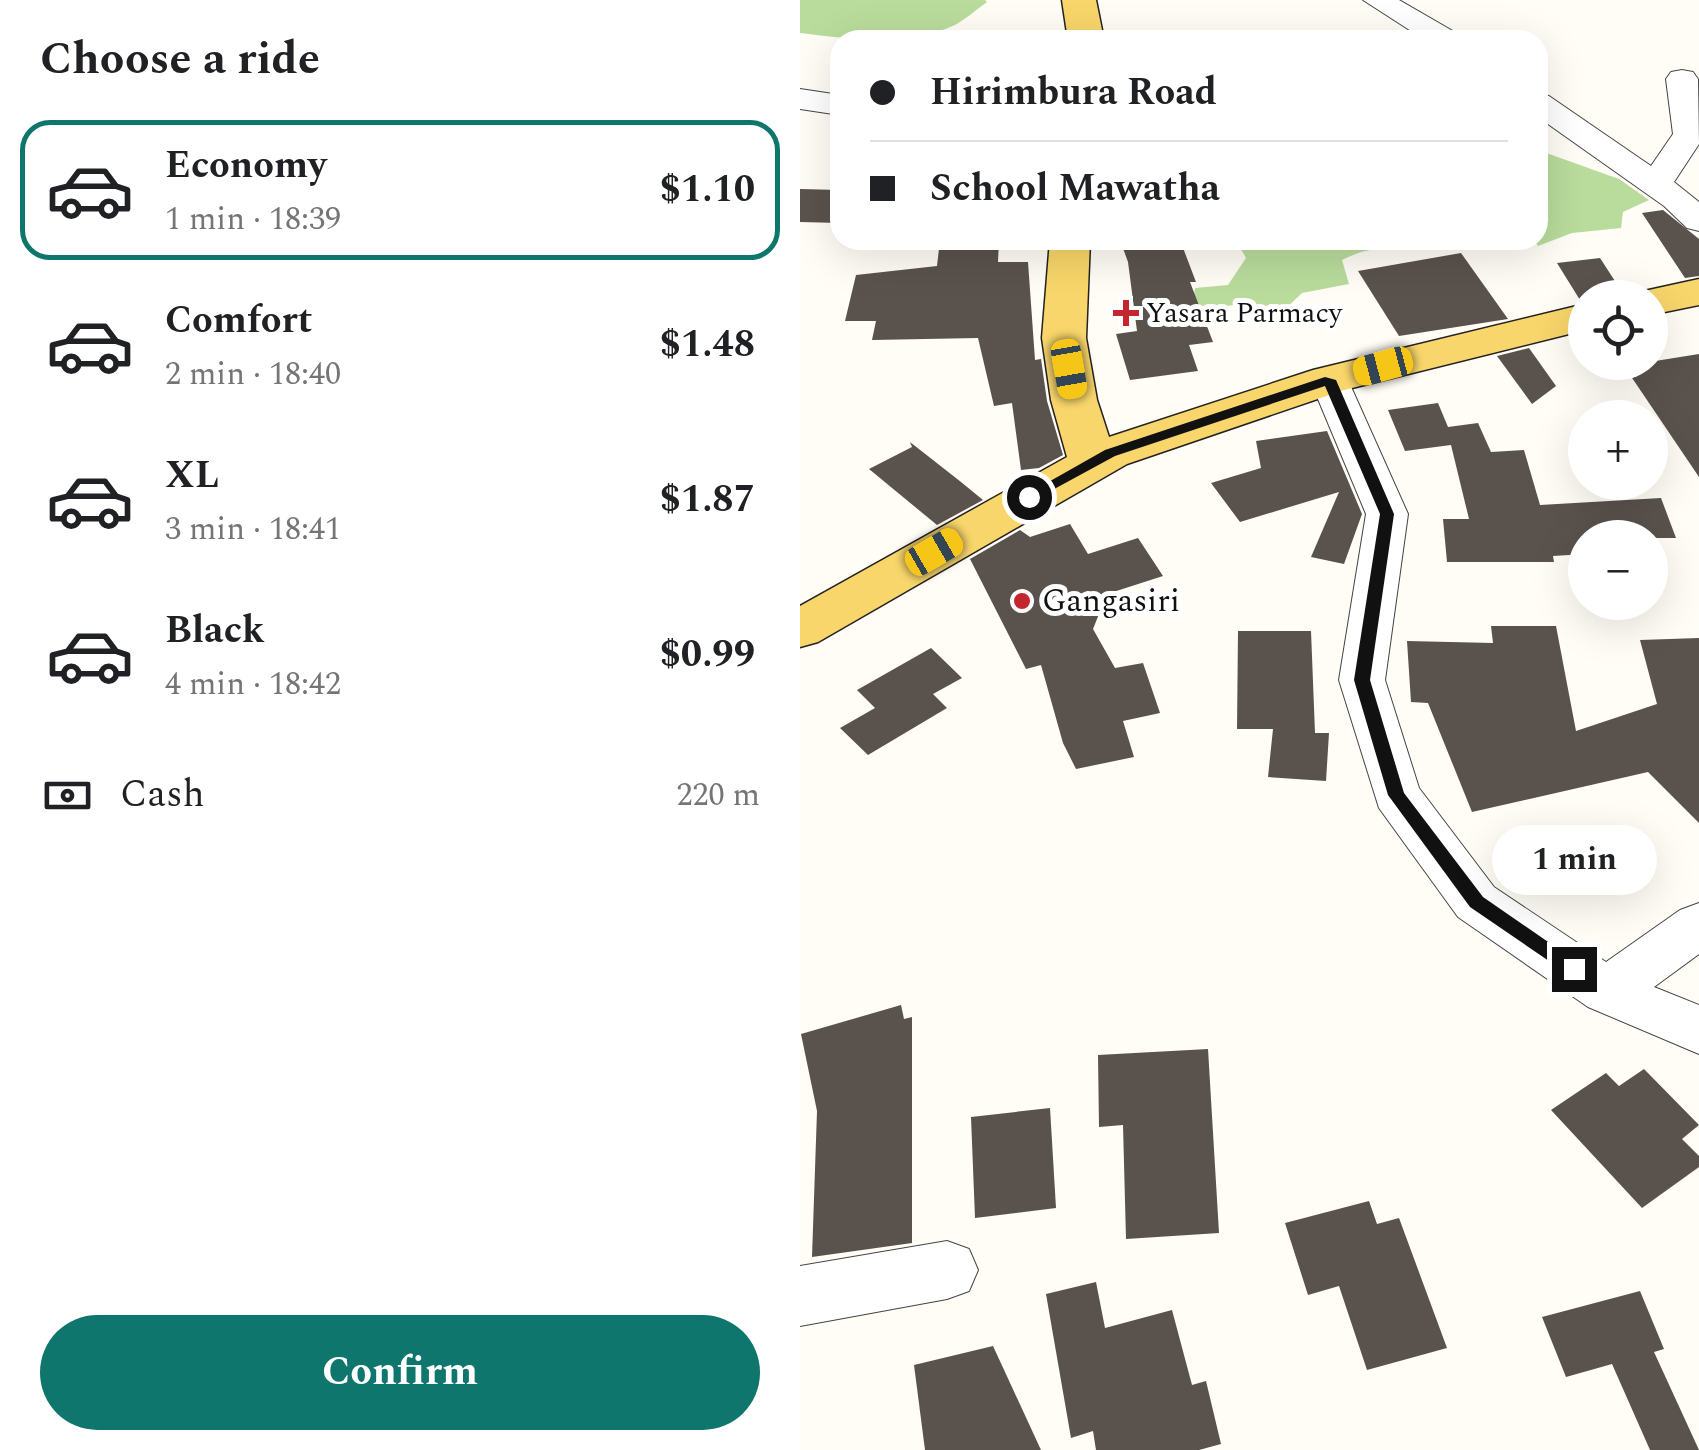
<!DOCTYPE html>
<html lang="en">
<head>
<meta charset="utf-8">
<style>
	body { margin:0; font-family:Spectral,serif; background:#f2f2f2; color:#202124; height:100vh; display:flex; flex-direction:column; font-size:38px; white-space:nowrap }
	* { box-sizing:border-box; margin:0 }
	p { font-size:32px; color:#757577 }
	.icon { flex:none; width:55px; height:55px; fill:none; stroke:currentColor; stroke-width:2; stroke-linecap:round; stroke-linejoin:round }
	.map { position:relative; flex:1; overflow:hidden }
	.sheet { display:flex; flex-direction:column; background:#fff; width:800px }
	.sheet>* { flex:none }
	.banner { position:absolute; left:30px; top:30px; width:718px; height:220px; border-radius:30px; box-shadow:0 10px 40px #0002; display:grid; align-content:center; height:220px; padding:0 40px; background:#fff }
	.buttons { position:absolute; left:768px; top:280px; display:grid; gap:20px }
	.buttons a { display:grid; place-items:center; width:100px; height:100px; border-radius:50%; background:#fff; box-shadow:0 10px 40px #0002; font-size:50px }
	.end { position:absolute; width:45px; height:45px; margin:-22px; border:12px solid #111; background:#fff; box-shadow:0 0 0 5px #fff }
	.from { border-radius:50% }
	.bubble { position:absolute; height:70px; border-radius:35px; background:#fff; box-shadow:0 10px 40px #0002; font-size:32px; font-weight:700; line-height:70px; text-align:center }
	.car { position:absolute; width:30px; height:60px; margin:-30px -15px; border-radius:12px; box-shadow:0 0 8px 2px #0007; background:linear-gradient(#f5c518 24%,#345 0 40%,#f5c518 0 76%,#345 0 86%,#f5c518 0) }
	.banner b { display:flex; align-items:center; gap:35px; height:95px; font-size:38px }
	.banner b+b { border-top:2px solid #e0e0e0 }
	.banner i { width:25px; height:25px; background:#202124 }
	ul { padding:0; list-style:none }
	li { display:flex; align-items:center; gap:30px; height:140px; margin:0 20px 15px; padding:0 20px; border:5px solid transparent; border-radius:30px }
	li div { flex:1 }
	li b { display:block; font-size:38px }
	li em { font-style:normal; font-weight:700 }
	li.on { border-color:#0f766e }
	li>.icon { width:90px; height:90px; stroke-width:1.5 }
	h2 { padding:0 40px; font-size:45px; line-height:120px }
	.pay { display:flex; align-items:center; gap:25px; height:110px; padding:0 40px; font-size:38px }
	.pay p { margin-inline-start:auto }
	.cta { display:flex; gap:20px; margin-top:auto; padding:20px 40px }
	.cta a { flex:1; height:115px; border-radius:60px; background:#0f766e; color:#fff; font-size:40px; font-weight:700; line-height:115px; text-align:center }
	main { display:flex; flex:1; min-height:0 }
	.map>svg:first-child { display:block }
	.forest { fill:#b9dc9c }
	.building { fill:#5a524d }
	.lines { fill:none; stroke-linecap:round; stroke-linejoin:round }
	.minor-casing { stroke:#444; stroke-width:2 }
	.major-casing { stroke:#222; stroke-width:3 }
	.minor { fill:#fff; fill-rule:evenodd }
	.major { fill:#f9d66b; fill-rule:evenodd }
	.route { fill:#111 }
	.poi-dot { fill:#c4262e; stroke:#fff; stroke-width:4 }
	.labels { text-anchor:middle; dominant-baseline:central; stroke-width:10; stroke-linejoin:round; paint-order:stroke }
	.far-poi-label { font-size:28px; fill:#111; stroke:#fff; text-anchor:start }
	.poi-label { font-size:32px; fill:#111; stroke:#fff; text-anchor:start }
</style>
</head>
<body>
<main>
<section class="sheet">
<h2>Choose a ride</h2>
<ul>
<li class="on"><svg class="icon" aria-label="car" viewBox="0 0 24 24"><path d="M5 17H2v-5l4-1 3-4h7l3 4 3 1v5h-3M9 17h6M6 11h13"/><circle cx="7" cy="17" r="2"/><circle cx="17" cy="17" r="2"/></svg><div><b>Economy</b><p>1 min · 18:39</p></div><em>$1.10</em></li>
<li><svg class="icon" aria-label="car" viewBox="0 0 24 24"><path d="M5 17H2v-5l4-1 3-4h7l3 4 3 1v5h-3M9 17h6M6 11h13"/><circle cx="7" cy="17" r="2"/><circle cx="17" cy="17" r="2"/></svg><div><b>Comfort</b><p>2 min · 18:40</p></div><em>$1.48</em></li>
<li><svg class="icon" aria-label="car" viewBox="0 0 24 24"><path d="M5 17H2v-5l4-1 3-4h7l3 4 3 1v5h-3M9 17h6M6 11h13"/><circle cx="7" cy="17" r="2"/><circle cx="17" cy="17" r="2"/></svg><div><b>XL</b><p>3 min · 18:41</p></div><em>$1.87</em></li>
<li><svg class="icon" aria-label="car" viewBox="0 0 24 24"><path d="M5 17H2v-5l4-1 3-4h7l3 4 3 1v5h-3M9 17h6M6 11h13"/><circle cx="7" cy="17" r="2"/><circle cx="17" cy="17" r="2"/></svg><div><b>Black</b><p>4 min · 18:42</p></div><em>$0.99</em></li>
</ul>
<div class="pay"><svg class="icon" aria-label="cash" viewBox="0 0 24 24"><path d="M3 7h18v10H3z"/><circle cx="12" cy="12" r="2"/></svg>Cash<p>220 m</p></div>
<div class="cta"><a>Confirm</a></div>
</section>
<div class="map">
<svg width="899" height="1450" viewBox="0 0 899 1450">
	<rect width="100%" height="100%" fill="#fffdf5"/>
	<g class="forest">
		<path d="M0 0H185L187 2C177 9 166 19 155 25 109 46 48 39 0 33Z"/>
		<polygon points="738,150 819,179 849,200 823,212 821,228 772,233 738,246 734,240 738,240"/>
		<path d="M436 240H640L634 250C600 247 573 244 542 260L549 284 502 293 481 313 449 303 404 309 393 301 395 288 428 285 446 258Z"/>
	</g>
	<g class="building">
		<polygon points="0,189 40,190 40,223 0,222"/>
		<polygon points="863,210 899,239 899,276 885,278 842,213"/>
		<polygon points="140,240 199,240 198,262 228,262 235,360 241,359 247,401 263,455 239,468 221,470 212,403 194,406 178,338 72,340 76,321 45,321 56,275 137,266"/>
		<polygon points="320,240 380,240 396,282 390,282 413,342 389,345 398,371 330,380 316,334 337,331 328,262"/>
		<polygon points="661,253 708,319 599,336 558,271"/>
		<polygon points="800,258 824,295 780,300 757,263"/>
		<polygon points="729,348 756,386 732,404 697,356"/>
		<polygon points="899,354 899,477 824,366"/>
		<polygon points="638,403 648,427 678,423 691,452 724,450 740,505 861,498 876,538 785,538 785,554 753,556 754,562 647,562 643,519 669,519 651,445 605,451 588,410"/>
		<polygon points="527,431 562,514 544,564 511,557 539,492 440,522 411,483 461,468 456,441"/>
		<polygon points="110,442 161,482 183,500 137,525 69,469 112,447"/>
		<polygon points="270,524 288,554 338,538 363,576 307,594 293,629 315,668 343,663 360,713 323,721 334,757 276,769 263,743 241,665 226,669 170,559 220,530 230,537"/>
		<polygon points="691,626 756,626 776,731 857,704 840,640 899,638 899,823 848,772 672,812 628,703 611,702 607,641 693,643"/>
		<polygon points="438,631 511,631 515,733 529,733 526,781 468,777 473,729 437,729"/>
		<polygon points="131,648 162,678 133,694 147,708 68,755 40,728 75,708 57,690"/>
		<polygon points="101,1005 104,1019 112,1017 112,1243 12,1257 17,1111 1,1034"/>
		<polygon points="408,1049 419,1233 326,1239 323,1125 299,1127 298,1055"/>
		<polygon points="844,1069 899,1125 882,1139 899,1156 899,1167 842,1208 751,1110 806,1073 819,1086"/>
		<polygon points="250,1108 256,1208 175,1218 171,1117"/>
		<polygon points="569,1201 577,1224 599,1218 647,1348 567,1370 539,1286 508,1295 485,1223"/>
		<polygon points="296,1282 305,1328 372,1310 392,1385 406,1381 421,1444 399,1450 296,1450 293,1431 271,1438 246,1294"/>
		<polygon points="840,1291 864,1349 854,1352 899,1450 850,1450 812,1364 766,1377 742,1317"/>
		<polygon points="193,1346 241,1450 125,1450 114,1365"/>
	</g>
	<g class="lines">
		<defs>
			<g id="minor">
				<polygon points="563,0 599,0 658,34 662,40 625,40"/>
				<polygon points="882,70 893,72 898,79 899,144 874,182 899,202 899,231 887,228 864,206 738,117 738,94 749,96 851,166 873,134 866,79 871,72"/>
				<polygon points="0,89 40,95 40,115 0,109"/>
				<polygon points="529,368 543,372 548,380 608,514 585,680 619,788 694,887 806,962 880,910 899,903 899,954 854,987 899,1005 899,1054 788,1007 658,917 579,808 539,680 566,514 510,380 515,372"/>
				<polygon points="147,1241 169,1249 178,1270 169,1291 147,1299 0,1326 0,1266"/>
			</g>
			<g id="major">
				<polygon points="262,0 296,0 304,40 268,40"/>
				<polygon points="250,240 290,240 286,338 297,400 309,437 513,370 785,304 785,330 544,390 327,464 18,642 0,647 0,606 267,457 251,400 242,338"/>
				<polygon points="899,279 899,305 850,315 850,298 832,298 835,293"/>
			</g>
		</defs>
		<use href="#minor" class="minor-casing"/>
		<use href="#major" class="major-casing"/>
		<use href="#minor" class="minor"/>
		<use href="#major" class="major"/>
	</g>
	<polygon class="route" points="525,377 536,380 594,514 570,680 604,793 683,897 780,964 780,974 768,974 670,907 588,795 554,680 580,514 525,386 315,456 234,500 222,497 305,450"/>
	<g class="poi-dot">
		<path d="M321 298h10v10h10v10h-10v10h-10v-10h-10v-10h10z"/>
		<circle cx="222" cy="601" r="10"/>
	</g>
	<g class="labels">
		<g class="far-poi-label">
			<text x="346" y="313">Yasara Parmacy</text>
		</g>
		<g class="poi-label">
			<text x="242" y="601">Gangasiri</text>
		</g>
	</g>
</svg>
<div class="buttons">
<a><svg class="icon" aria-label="locate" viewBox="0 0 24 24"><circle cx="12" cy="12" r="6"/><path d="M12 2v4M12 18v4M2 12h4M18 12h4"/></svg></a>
<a>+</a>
<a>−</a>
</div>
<i class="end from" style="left:229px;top:497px"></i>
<i class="end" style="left:774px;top:969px"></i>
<div class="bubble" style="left:692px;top:825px;width:165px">1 min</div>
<i class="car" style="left:583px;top:366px;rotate:255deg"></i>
<i class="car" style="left:269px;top:369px;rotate:170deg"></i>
<i class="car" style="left:134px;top:552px;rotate:60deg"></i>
<div class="banner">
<b><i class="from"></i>Hirimbura Road</b>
<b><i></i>School Mawatha</b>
</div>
</div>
</main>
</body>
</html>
